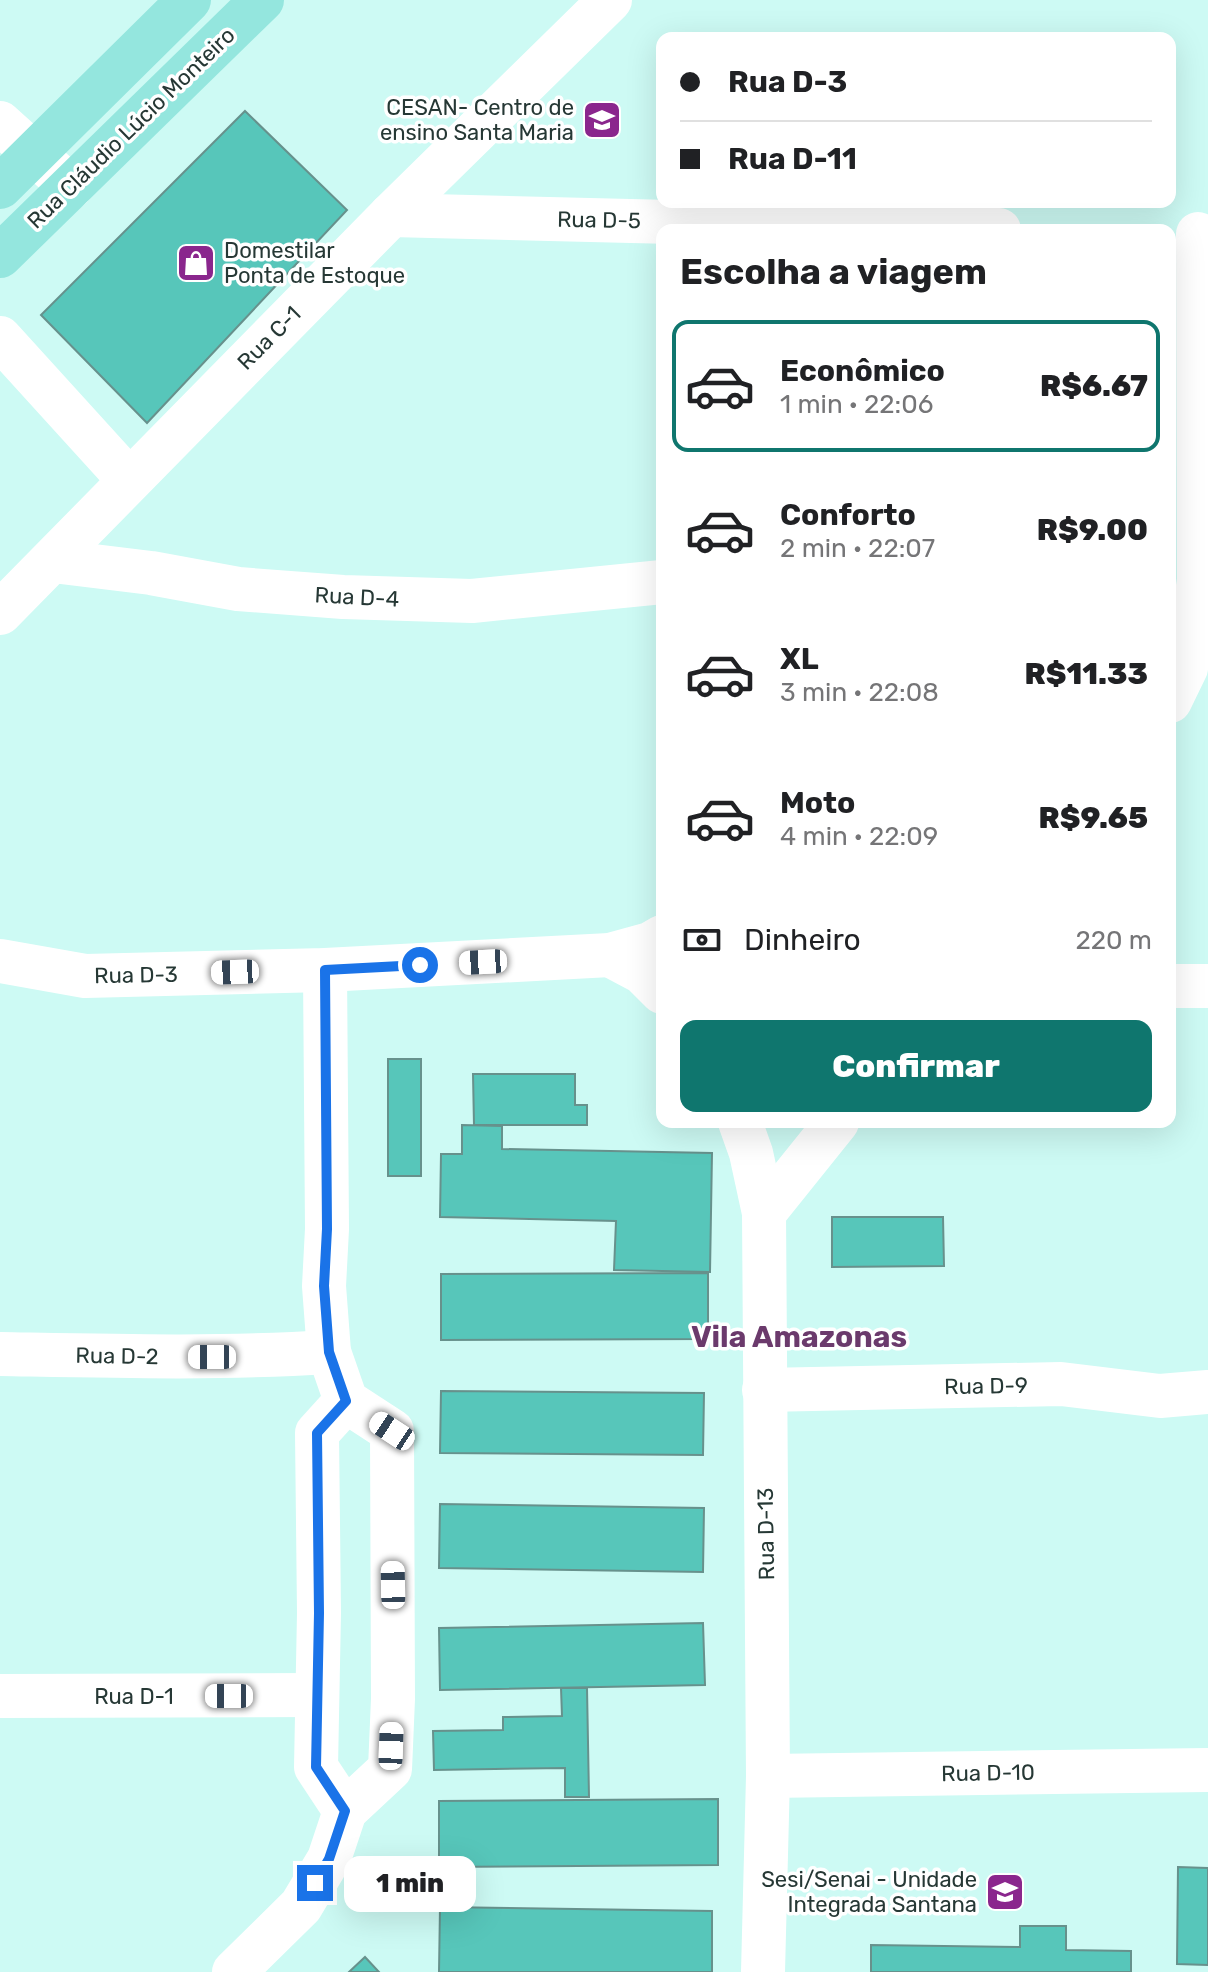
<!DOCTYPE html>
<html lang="pt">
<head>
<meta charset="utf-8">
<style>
	body { margin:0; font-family:Rubik,sans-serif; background:#f2f2f2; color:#202124; height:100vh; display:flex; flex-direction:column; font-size:30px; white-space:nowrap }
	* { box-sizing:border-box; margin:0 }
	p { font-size:26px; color:#757577 }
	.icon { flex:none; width:44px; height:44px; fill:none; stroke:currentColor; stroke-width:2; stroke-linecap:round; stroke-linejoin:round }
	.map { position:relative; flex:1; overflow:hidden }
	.panel { position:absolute; left:656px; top:224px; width:520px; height:904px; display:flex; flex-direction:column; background:#fff; border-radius:16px; box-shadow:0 8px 32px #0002 }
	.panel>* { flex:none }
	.guide { position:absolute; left:656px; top:32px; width:520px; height:176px; border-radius:16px; box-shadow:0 8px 32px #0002; display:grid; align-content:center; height:176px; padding:0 24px; background:#fff }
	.end { position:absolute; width:36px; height:36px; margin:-18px; border:10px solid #1a73e8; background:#fff; box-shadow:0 0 0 4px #fff }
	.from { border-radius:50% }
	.bubble { position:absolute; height:56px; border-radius:16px; background:#fff; box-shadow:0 8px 32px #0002; font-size:26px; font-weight:800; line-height:56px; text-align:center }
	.car { position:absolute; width:24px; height:48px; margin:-24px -12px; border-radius:10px; box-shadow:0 0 6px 2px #0007; background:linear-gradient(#fff 24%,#345 0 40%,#fff 0 76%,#345 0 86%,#fff 0) }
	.guide b { display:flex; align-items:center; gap:28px; height:76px; font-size:30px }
	.guide b+b { border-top:2px solid #e0e0e0 }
	.guide i { width:20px; height:20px; background:#202124 }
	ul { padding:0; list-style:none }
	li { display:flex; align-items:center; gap:24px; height:132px; margin:0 16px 12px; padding:0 8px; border:4px solid transparent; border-radius:16px }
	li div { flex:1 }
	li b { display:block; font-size:30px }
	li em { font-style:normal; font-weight:800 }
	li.selected { border-color:#0f766e }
	li>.icon { width:72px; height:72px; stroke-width:1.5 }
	h2 { padding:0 24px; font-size:36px; line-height:96px }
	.pay { display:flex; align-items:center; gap:20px; height:88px; padding:0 24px; font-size:30px }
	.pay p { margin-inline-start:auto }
	.cta { display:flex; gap:16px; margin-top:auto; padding:16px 24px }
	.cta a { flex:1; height:92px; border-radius:16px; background:#0f766e; color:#fff; font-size:32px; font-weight:800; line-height:92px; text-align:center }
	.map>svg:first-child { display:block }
	.building { fill:#57c6ba; stroke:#67918c; stroke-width:2 }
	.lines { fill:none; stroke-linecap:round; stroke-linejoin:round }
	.minor { stroke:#fff; stroke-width:44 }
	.major { stroke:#94e6de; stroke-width:44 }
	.route { stroke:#1a73e8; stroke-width:10 }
	.labels { text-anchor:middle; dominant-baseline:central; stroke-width:7; stroke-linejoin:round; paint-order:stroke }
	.poi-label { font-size:22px; fill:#263835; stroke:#fff; text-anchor:end }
	.street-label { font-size:22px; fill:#263835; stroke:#fff }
	.district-label { font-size:30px; font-weight:bold; fill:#6b3a6c; stroke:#fff }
</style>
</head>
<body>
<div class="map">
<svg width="1208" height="1972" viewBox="0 0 1208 1972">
	<rect width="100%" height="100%" fill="#cdfaf4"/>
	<g class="building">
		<polygon points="245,111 347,210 147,423 41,315"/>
		<rect x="388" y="1059" width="33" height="117"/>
		<polygon points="473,1074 575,1074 575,1105 587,1105 587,1125 474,1125"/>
		<polygon points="462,1125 502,1126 502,1149 712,1153 710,1272 614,1270 616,1221 440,1217 441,1154 462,1154"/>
		<polygon points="832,1217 943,1217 944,1266 832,1267"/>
		<polygon points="708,1273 708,1339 441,1340 441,1274"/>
		<polygon points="441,1391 704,1393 703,1455 440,1453"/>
		<polygon points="440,1504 704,1508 703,1572 439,1568"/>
		<polygon points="703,1623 705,1685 440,1690 439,1628"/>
		<polygon points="561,1688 587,1688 589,1797 565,1797 565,1768 434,1770 433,1731 503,1730 503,1717 562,1716"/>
		<polygon points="718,1799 718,1865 439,1867 439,1801"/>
		<polygon points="1178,1867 1208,1868 1208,1965 1177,1964"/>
		<polygon points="440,1907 712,1911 712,1972 439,1972"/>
		<polygon points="1020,1926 1066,1926 1066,1950 1131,1951 1131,1972 871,1972 871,1945 1020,1947"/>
		<polygon points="365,1957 379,1972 349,1972"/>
	</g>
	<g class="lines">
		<g class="minor">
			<polyline points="0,123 71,187"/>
			<polyline points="391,215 999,230"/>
			<polyline points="0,338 129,480"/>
			<polyline points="53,561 151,573 238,589 343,597 472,601 662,582"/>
			<polyline points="0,613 391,215 610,0"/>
			<polyline points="1170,701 1186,668 1199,580 1198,234"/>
			<polyline points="610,955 642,972 662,992"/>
			<polyline points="0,961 85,976 325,970 610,955 650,944 662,937"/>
			<polyline points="1170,986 1208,986"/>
			<polyline points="740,1122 751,1153 764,1213"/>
			<path d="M0 1354C110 1356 219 1359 329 1352"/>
			<polyline points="764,1390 1061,1384 1160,1396 1208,1392"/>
			<polyline points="0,1696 317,1695"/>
			<polyline points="768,1776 1208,1770"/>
			<polyline points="345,1811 316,1767 319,1613 317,1433 346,1401"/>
			<polyline points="234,1972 301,1906 329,1859 345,1811 390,1769 393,1699 392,1431 346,1401 329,1352 324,1286 327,1229 325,970"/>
			<polyline points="763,1972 768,1776 764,1213 837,1122"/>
		</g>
		<g class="major">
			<polyline points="0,187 189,0"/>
			<polyline points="0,256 262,0"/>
		</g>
	</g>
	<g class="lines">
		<polyline class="route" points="315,1883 329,1859 345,1811 316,1767 319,1613 317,1433 346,1401 329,1352 324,1286 327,1229 325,970 420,965"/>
	</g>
	<defs>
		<symbol id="school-square" viewBox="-11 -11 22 22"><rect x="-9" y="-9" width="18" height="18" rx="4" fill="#8a268d" stroke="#fff"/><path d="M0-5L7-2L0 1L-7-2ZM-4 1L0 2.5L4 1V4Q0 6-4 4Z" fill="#fff"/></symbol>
		<symbol id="shop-square" viewBox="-11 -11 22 22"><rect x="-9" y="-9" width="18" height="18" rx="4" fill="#8a268d" stroke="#fff"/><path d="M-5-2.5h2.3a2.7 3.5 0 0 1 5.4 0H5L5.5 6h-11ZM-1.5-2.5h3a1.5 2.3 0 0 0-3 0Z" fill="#fff"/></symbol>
		<symbol id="university-square" viewBox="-11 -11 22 22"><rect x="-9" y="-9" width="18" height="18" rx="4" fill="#8a268d" stroke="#fff"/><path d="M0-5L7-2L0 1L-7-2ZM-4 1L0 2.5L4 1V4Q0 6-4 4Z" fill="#fff"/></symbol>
	</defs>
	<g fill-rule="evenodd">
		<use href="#school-square" x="580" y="98" width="44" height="44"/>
		<use href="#shop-square" x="174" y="241" width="44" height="44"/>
		<use href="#university-square" x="983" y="1870" width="44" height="44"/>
	</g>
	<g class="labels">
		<g class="poi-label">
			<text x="574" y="107">CESAN- Centro de<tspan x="574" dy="25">ensino Santa Maria</tspan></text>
			<text x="224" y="250" text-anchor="start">Domestilar<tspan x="224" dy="25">Ponta de Estoque</tspan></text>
			<text x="977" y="1879">Sesi/Senai - Unidade<tspan x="977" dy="25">Integrada Santana</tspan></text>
		</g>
		<g class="street-label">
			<text transform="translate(131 128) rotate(-44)">Rua Cláudio Lúcio Monteiro</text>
			<text transform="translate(599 220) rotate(1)">Rua D-5</text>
			<text transform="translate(269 338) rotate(-45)">Rua C-1</text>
			<text transform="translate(357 597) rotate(3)">Rua D-4</text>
			<text transform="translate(136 975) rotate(-1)">Rua D-3</text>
			<text transform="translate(117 1356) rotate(1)">Rua D-2</text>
			<text transform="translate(986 1386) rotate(-1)">Rua D-9</text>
			<text transform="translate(766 1534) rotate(-91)">Rua D-13</text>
			<text x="134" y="1696">Rua D-1</text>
			<text transform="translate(988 1773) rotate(-1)">Rua D-10</text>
		</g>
		<g class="district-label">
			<text x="799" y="1337">Vila Amazonas</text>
		</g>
	</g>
</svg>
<i class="end from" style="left:420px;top:965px"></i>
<i class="end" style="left:315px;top:1883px"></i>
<div class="bubble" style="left:344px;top:1856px;width:132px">1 min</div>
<i class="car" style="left:483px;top:962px;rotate:267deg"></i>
<i class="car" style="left:235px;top:972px;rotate:268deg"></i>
<i class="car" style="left:212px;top:1357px;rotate:270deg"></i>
<i class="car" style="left:392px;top:1431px;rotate:303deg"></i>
<i class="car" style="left:393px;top:1585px;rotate:359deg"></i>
<i class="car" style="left:229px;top:1696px;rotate:270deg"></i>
<i class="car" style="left:391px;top:1746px;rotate:2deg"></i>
<div class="guide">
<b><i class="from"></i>Rua D-3</b>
<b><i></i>Rua D-11</b>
</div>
<section class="panel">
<h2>Escolha a viagem</h2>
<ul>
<li class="selected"><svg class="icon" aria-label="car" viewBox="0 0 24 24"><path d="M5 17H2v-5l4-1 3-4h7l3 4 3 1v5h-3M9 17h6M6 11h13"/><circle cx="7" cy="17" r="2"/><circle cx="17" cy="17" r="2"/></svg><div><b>Econômico</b><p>1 min · 22:06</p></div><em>R$6.67</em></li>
<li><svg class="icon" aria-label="car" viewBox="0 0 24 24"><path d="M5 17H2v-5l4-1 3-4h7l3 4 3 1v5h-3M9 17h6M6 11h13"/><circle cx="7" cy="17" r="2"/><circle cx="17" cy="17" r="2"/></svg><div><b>Conforto</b><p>2 min · 22:07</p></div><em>R$9.00</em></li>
<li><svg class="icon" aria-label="car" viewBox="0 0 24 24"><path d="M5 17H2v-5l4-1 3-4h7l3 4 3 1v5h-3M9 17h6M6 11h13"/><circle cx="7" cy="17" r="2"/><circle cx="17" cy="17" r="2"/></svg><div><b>XL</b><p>3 min · 22:08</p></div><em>R$11.33</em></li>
<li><svg class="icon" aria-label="car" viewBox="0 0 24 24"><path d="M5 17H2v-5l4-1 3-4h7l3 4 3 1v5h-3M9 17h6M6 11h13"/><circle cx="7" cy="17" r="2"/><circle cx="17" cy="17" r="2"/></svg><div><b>Moto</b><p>4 min · 22:09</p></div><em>R$9.65</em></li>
</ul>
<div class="pay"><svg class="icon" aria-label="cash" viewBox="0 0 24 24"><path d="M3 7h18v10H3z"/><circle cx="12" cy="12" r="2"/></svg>Dinheiro<p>220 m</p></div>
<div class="cta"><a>Confirmar</a></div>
</section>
</div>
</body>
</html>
